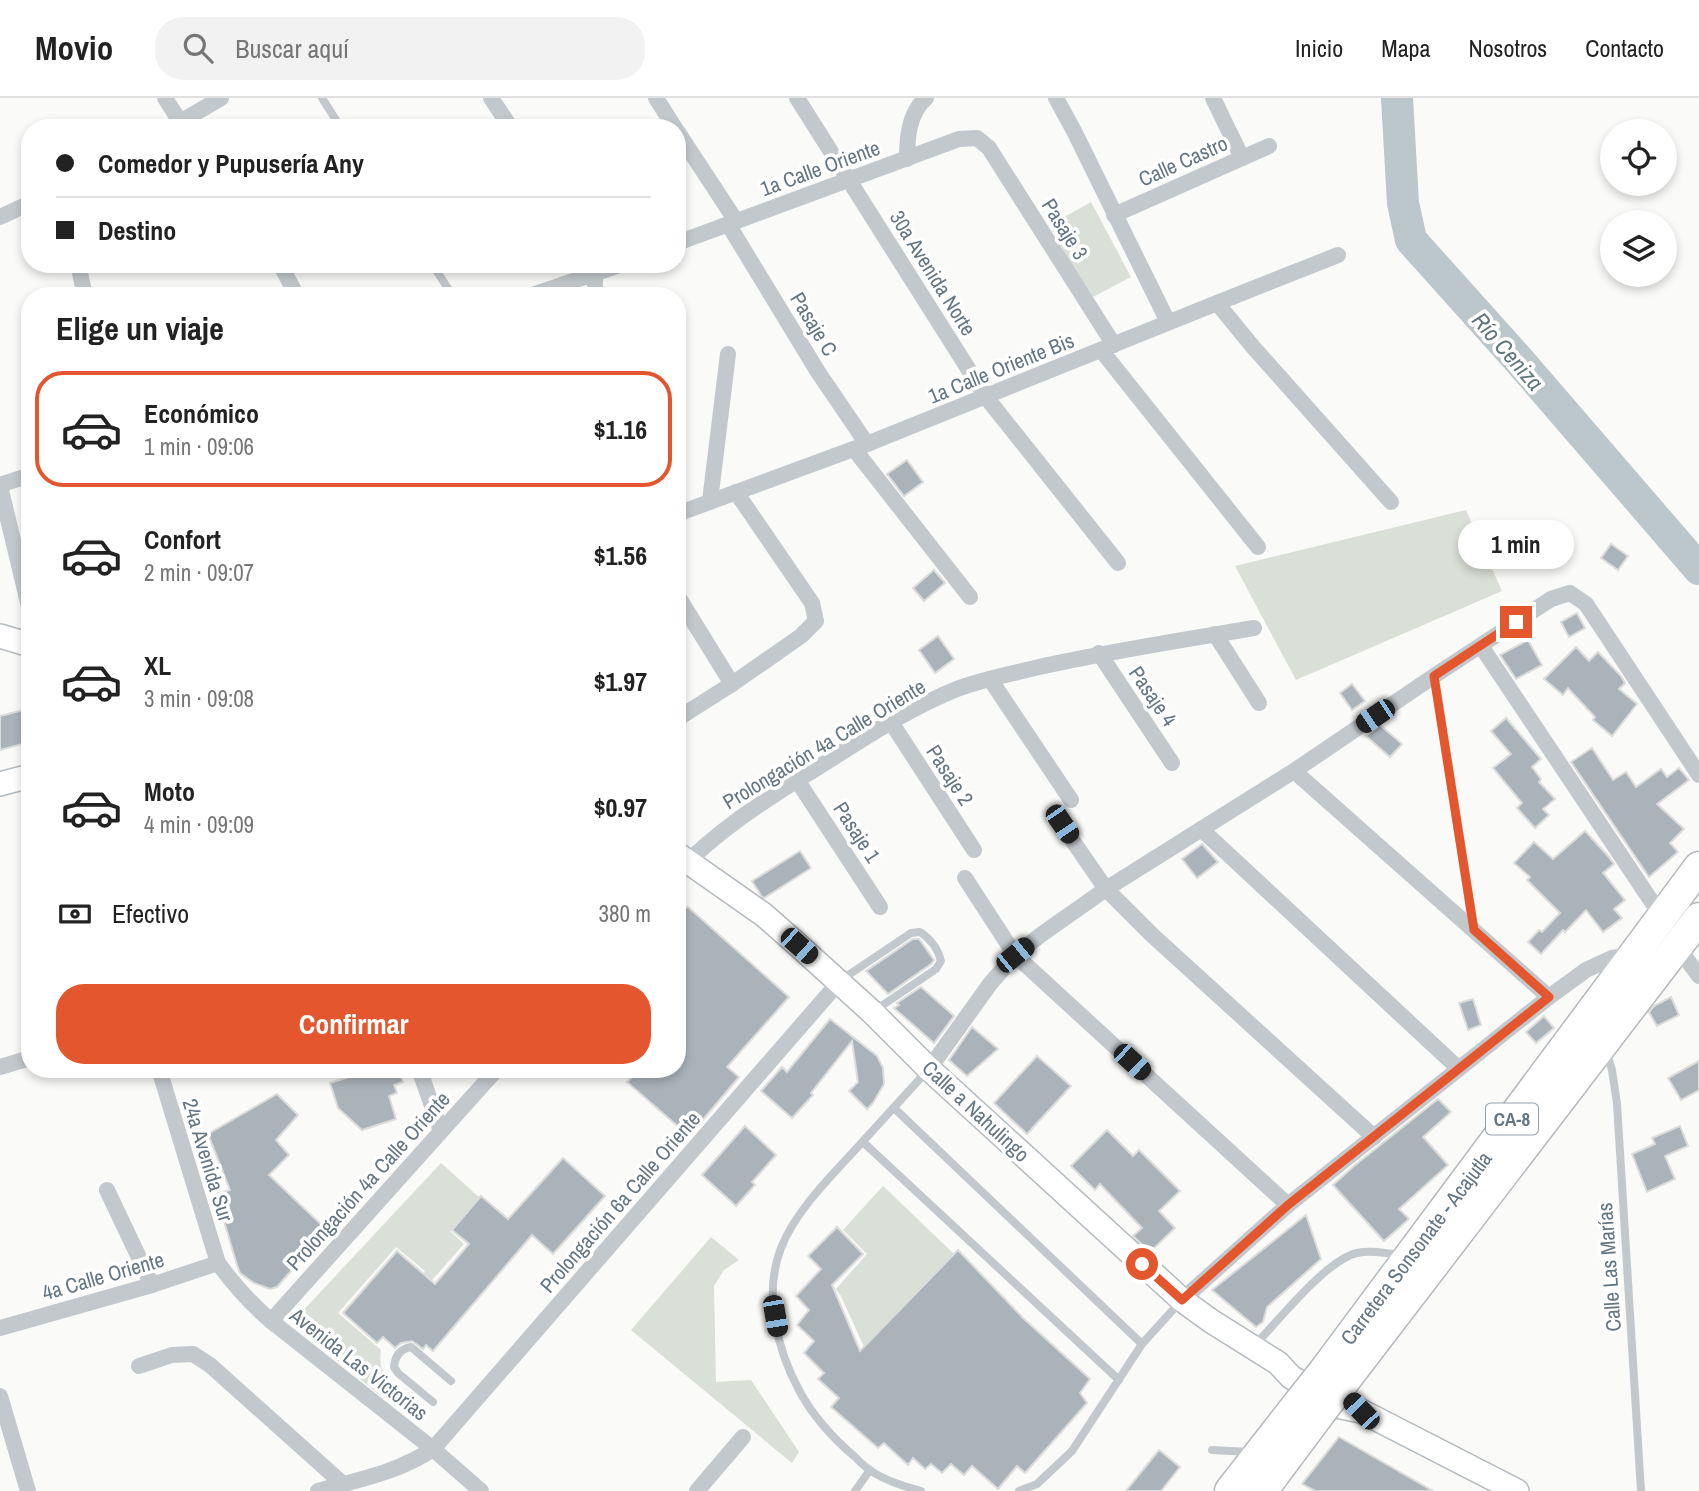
<!DOCTYPE html>
<html lang="es">
<head>
<meta charset="utf-8">
<style>
	body { margin:0; font-family:"Archivo Narrow",sans-serif; background:#f2f2f2; color:#222; height:100vh; display:flex; flex-direction:column; font-size:26px; white-space:nowrap }
	* { box-sizing:border-box; margin:0 }
	p { font-size:23px; color:#767676 }
	.icon { flex:none; width:38px; height:38px; fill:none; stroke:currentColor; stroke-width:2; stroke-linecap:round; stroke-linejoin:round }
	.map { position:relative; flex:1; overflow:hidden }
	.panel { position:absolute; left:21px; top:189px; width:665px; height:791px; display:flex; flex-direction:column; background:#fff; border-radius:28px; box-shadow:0 4px 10px #0003 }
	.panel>* { flex:none }
	.guide { position:absolute; left:21px; top:21px; width:665px; height:154px; border-radius:28px; box-shadow:0 4px 10px #0003; display:grid; align-content:center; height:154px; padding:0 35px; background:#fff }
	.controls { position:absolute; left:1600px; top:21px; display:grid; gap:14px }
	.controls a { display:grid; place-items:center; width:77px; height:77px; border-radius:50%; background:#fff; box-shadow:0 4px 10px #0003; font-size:35px }
	.end { position:absolute; width:32px; height:32px; margin:-16px; border:9px solid #e4572e; background:#fff; box-shadow:0 0 0 4px #fff }
	.from { border-radius:50% }
	.bubble { position:absolute; height:49px; border-radius:24px; background:#fff; box-shadow:0 4px 10px #0003; font-size:23px; font-weight:700; line-height:49px; text-align:center }
	.car { position:absolute; width:21px; height:42px; margin:-21px -10px; border-radius:9px; box-shadow:0 0 5px 2px #0007; background:linear-gradient(#222 24%,#8ab4d8 0 40%,#222 0 76%,#8ab4d8 0 86%,#222 0) }
	.guide b { display:flex; align-items:center; gap:24px; height:66px; font-size:26px }
	.guide b+b { border-top:2px solid #e0e0e0 }
	.guide i { width:18px; height:18px; background:#222 }
	ul { padding:0; list-style:none }
	li { display:flex; align-items:center; gap:21px; height:116px; margin:0 14px 10px; padding:0 21px; border:4px solid transparent; border-radius:28px }
	li div { flex:1 }
	li b { display:block; font-size:26px }
	li em { font-style:normal; font-weight:700 }
	li.current { border-color:#e4572e }
	li>.icon { width:63px; height:63px; stroke-width:1.5 }
	h2 { padding:0 35px; font-size:32px; line-height:84px }
	.pay { display:flex; align-items:center; gap:18px; height:77px; padding:0 35px; font-size:26px }
	.pay p { margin-inline-start:auto }
	.button { display:flex; gap:14px; margin-top:auto; padding:14px 35px }
	.button a { flex:1; height:80px; border-radius:28px; background:#e4572e; color:#fff; font-size:28px; font-weight:700; line-height:80px; text-align:center }
	header { display:flex; align-items:center; gap:42px; box-sizing:border-box; height:98px; padding:0 35px; background:#fff; border-bottom:2px solid #e0e0e0 }
	header strong { font-size:33px }
	nav { display:flex; gap:38px; margin-inline-start:auto; font-size:24px }
	.search { width:490px; height:63px; background:#f2f2f2; display:flex; align-items:center; gap:18px; box-sizing:border-box; padding:0 24px; border-radius:28px; color:#767676; font-size:26px }
	.map>svg:first-child { display:block }
	.green { fill:#dadfd7 }
	.lines { fill:none; stroke-linecap:round; stroke-linejoin:round }
	.river { stroke:#bbc7cb; stroke-width:32 }
	.building { fill:#aab3b9; stroke:#dcdcda; stroke-width:2 }
	.secondary-casing { stroke:#b3babf; stroke-width:26 }
	.highway-casing { stroke:#b4b9bd; stroke-width:33 }
	.lane { stroke:#c3c8cc; stroke-width:8 }
	.street { stroke:#c3c8cc; stroke-width:16 }
	.secondary { stroke:#fff; stroke-width:23 }
	.highway { stroke:#fff; stroke-width:30 }
	.highway-bridge-casing { stroke:#b4b9bd; stroke-width:33; stroke-linecap:butt }
	.highway-bridge { stroke:#fff; stroke-width:30 }
	.route { stroke:#e4572e; stroke-width:9 }
	.labels { text-anchor:middle; dominant-baseline:central; stroke-width:7; stroke-linejoin:round; paint-order:stroke }
	.shield { fill:#fff; stroke:#939fa8; stroke-width:2 }
	.shield-label { font-size:19px; font-weight:bold; fill:#657683 }
	.street-label { font-size:21px; fill:#657683; stroke:#fff }
	.water-label { font-size:23px; font-style:italic; fill:#60757c; stroke:#fff }
</style>
</head>
<body>
<header>
<strong>Movio</strong>
<div class="search"><svg class="icon" aria-label="search" viewBox="0 0 24 24"><circle cx="10" cy="10" r="6"/><path d="M15 15l6 6"/></svg>Buscar aquí</div>
<nav><a>Inicio</a><a>Mapa</a><a>Nosotros</a><a>Contacto</a></nav>
</header>
<div class="map">
<svg width="1699" height="1393" viewBox="0 0 1699 1393">
	<rect width="100%" height="100%" fill="#fafaf8"/>
	<g class="green">
		<polygon points="1091,104 1131,179 1089,201 1050,127"/>
		<polygon points="1466,412 1502,493 1296,582 1235,468"/>
		<path d="M441 1065 480 1100 450 1133 464 1146 425 1190 417 1182 425 1173 396 1149 338 1215 381 1252C379 1266 381 1275 393 1285L381 1298 301 1233 296 1226 299 1217Z"/>
		<polygon points="883,1088 954,1156 864,1249 841,1198 836,1191 867,1156 843,1132"/>
		<polygon points="711,1139 739,1162 724,1172 714,1188 716,1284 751,1282 799,1354 792,1365 631,1232"/>
	</g>
	<g class="lines">
		<polyline class="river" points="1397,0 1403,105 1411,142 1516,259 1699,471"/>
	</g>
	<g class="building">
		<polygon points="907,362 923,384 904,398 887,376"/>
		<polygon points="1611,446 1628,458 1618,472 1601,460"/>
		<polygon points="934,472 945,485 924,503 913,490"/>
		<polygon points="1577,515 1585,530 1569,539 1561,524"/>
		<polygon points="938,538 954,561 935,575 919,552"/>
		<polygon points="1528,542 1542,567 1516,581 1500,557"/>
		<polygon points="1576,549 1589,563 1598,554 1621,578 1625,585 1619,591 1637,606 1612,638 1593,622 1595,619 1568,590 1563,597 1544,581"/>
		<polygon points="1352,586 1365,603 1352,612 1340,595"/>
		<polygon points="27,611 30,622 30,644 0,652 0,618"/>
		<polygon points="1506,620 1541,661 1532,669 1541,681 1539,684 1555,701 1543,711 1549,717 1535,730 1517,710 1522,705 1493,670 1511,656 1491,633"/>
		<polygon points="1380,627 1402,646 1390,659 1366,638"/>
		<polygon points="1592,650 1613,682 1626,674 1636,689 1661,671 1667,679 1679,670 1689,682 1657,706 1684,731 1670,745 1678,754 1649,779 1571,664"/>
		<polygon points="1585,733 1608,758 1614,766 1603,775 1625,802 1614,811 1622,820 1603,834 1586,812 1565,834 1563,832 1541,856 1528,844 1539,832 1542,834 1560,815 1527,782 1530,779 1514,765 1534,744 1553,761"/>
		<polygon points="1202,746 1218,764 1197,780 1182,761"/>
		<polygon points="800,753 811,770 764,800 762,799 752,783"/>
		<polygon points="688,809 789,899 727,969 739,979 689,1038 627,984 639,971 677,971 677,814"/>
		<polygon points="913,841 919,841 934,862 931,866 888,896 866,873"/>
		<polygon points="921,889 954,918 934,945 894,910 899,907 897,905"/>
		<polygon points="1671,899 1679,917 1657,928 1649,914 1654,908"/>
		<polygon points="1473,901 1481,927 1468,932 1459,905"/>
		<polygon points="1544,918 1554,930 1536,945 1526,934"/>
		<polygon points="830,921 877,958 883,970 884,986 873,1005 867,1011 849,993 858,984 852,943 811,995 813,997 792,1020 761,993 782,969 787,974"/>
		<polygon points="972,929 998,951 967,978 949,962"/>
		<polygon points="1037,958 1071,988 1027,1036 994,1005"/>
		<polygon points="1699,963 1699,992 1681,1002 1668,980"/>
		<polygon points="358,971 388,971 389,975 399,972 403,984 394,987 397,995 389,998 396,1021 362,1032 338,1010 330,985 352,978 351,974"/>
		<polygon points="277,996 298,1017 276,1042 289,1057 269,1077 327,1132 277,1189 270,1191 254,1185 240,1175 237,1167 216,1096 230,1092 208,1036"/>
		<polygon points="1438,1001 1451,1014 1423,1039 1448,1067 1399,1111 1409,1121 1384,1143 1333,1087 1354,1068"/>
		<polygon points="745,1028 776,1057 752,1084 755,1087 736,1108 702,1077"/>
		<polygon points="1680,1028 1688,1048 1665,1058 1675,1081 1647,1094 1632,1056 1655,1046 1652,1040"/>
		<polygon points="1107,1032 1133,1058 1139,1052 1180,1093 1159,1113 1175,1130 1150,1154 1133,1138 1142,1130 1100,1086 1095,1092 1071,1068"/>
		<polygon points="563,1060 605,1098 553,1156 532,1137 433,1253 426,1247 423,1251 412,1243 401,1245 395,1250 383,1239 377,1245 343,1215 397,1153 435,1186 469,1146 452,1132 481,1098 508,1121"/>
		<polygon points="1306,1117 1321,1161 1267,1209 1263,1224 1256,1229 1212,1192"/>
		<polygon points="837,1129 863,1156 832,1187 860,1253 958,1152 1023,1220 1090,1281 1080,1295 1087,1305 1025,1375 1017,1368 998,1391 972,1368 964,1377 951,1366 942,1375 931,1366 925,1371 913,1360 908,1367 884,1345 878,1350 831,1309 839,1300 818,1281 824,1275 804,1255 814,1243 797,1227 809,1212 796,1198 821,1171 808,1158"/>
		<polygon points="1339,1339 1433,1393 1315,1393 1302,1386"/>
		<polygon points="1159,1352 1180,1369 1161,1393 1126,1393"/>
	</g>
	<g class="lines">
		<defs>
			<g id="secondary">
				<polyline points="0,538 30,547"/>
				<polyline points="0,686 30,678"/>
				<polyline points="677,756 764,817 799,848 872,914 929,971 1182,1202 1211,1223 1278,1265 1291,1279 1341,1309 1361,1313 1517,1393"/>
			</g>
			<g id="highway">
				<polyline points="1324,1273 1699,769"/>
				<polyline points="1343,1285 1699,820"/>
				<polyline points="1230,1393 1301,1302"/>
				<polyline points="1262,1393 1321,1314"/>
			</g>
		</defs>
		<use href="#secondary" class="secondary-casing"/>
		<use href="#highway" class="highway-casing"/>
		<g class="lane">
			<polyline points="322,0 341,30"/>
			<polyline points="432,166 453,198"/>
			<polyline points="1434,578 1473,831"/>
			<path d="M841 882 911 835 920 834C931 841 938 851 941 863L936 871 874 913"/>
			<polyline points="1606,953 1612,972 1617,1006 1641,1393"/>
			<polyline points="894,1010 1142,1246"/>
			<polyline points="863,1044 1119,1282"/>
			<path d="M1255 1247C1278 1223 1326 1162 1357 1155 1371 1152 1386 1155 1401 1157"/>
			<path d="M433 1304 398 1275 394 1269C395 1258 400 1251 411 1249L451 1283"/>
			<polyline points="1212,1352 1250,1354"/>
			<polyline points="855,1393 870,1372"/>
			<path d="M921 1393C904 1388 886 1383 871 1373 865 1369 860 1364 855 1359 834 1341 813 1318 800 1294 777 1252 763 1196 781 1150 795 1114 829 1080 855 1052 879 1026 903 999 927 973"/>
			<polyline points="1019,1393 1037,1386 1072,1353 1142,1246 1180,1204"/>
		</g>
		<g class="street">
			<polyline points="165,0 184,30"/>
			<polyline points="491,0 511,30"/>
			<polyline points="656,0 675,30"/>
			<polyline points="797,0 986,299 1118,465"/>
			<polyline points="1056,0 1074,33 1168,224"/>
			<polyline points="1213,0 1242,60"/>
			<polyline points="170,30 221,0"/>
			<polyline points="677,33 736,123"/>
			<path d="M907 61C907 39 909 15 926 0"/>
			<polyline points="1114,117 1269,48"/>
			<polyline points="0,119 30,105"/>
			<polyline points="728,126 818,274 867,346"/>
			<polyline points="677,145 959,41 977,40 989,50 1114,247"/>
			<polyline points="78,166 85,198"/>
			<polyline points="280,166 297,198"/>
			<polyline points="592,169 595,177 595,198"/>
			<polyline points="529,198 623,166"/>
			<polyline points="1217,205 1253,249 1391,404"/>
			<polyline points="1101,252 1258,449"/>
			<polyline points="854,351 970,499"/>
			<polyline points="0,387 30,377"/>
			<polyline points="0,388 30,513"/>
			<polyline points="710,403 728,256"/>
			<polyline points="677,416 867,346 1217,205 1338,157"/>
			<polyline points="677,497 732,586"/>
			<polyline points="1215,536 1259,605"/>
			<polyline points="1481,548 1662,819"/>
			<polyline points="1099,555 1172,665"/>
			<polyline points="990,581 1071,702"/>
			<polyline points="677,621 732,586 801,538 816,523 812,505 736,394"/>
			<polyline points="891,624 974,752"/>
			<polyline points="1294,673 1549,899"/>
			<polyline points="797,682 880,809"/>
			<polyline points="1061,726 1106,791 1151,836 1374,1039"/>
			<polyline points="1201,731 1458,970"/>
			<path d="M677 775C715 734 762 704 809 675 856 646 904 612 957 591 983 581 1011 576 1039 569 1110 553 1182 542 1254 530"/>
			<polyline points="965,780 1015,857 1288,1107"/>
			<polyline points="1677,848 1699,878"/>
			<polyline points="0,969 30,960"/>
			<path d="M159 971 218 1165C234 1187 250 1205 271 1223L433 1351 481 1393"/>
			<polyline points="419,971 441,1033"/>
			<polyline points="929,971 990,886 1015,857 1042,836 1106,791 1294,673 1434,578 1551,501 1570,495 1586,506 1699,677"/>
			<polyline points="107,1092 152,1187"/>
			<polyline points="1182,1202 1288,1107 1549,899 1586,872 1612,860 1632,857"/>
			<polyline points="271,1223 497,971"/>
			<polyline points="0,1230 152,1187 218,1165"/>
			<polyline points="139,1268 172,1257 193,1256 210,1267 343,1386"/>
			<polyline points="0,1298 28,1393"/>
			<path d="M318 1393C357 1382 399 1374 433 1351L839 884"/>
			<polyline points="697,1393 743,1339"/>
		</g>
		<use href="#secondary" class="secondary"/>
		<use href="#highway" class="highway"/>
		<defs>
			<g id="highway-bridge">
				<polyline points="1301,1302 1324,1273"/>
				<polyline points="1321,1314 1343,1285"/>
			</g>
		</defs>
		<use href="#highway-bridge" class="highway-bridge-casing"/>
		<use href="#highway-bridge" class="highway-bridge"/>
	</g>
	<g class="lines">
		<polyline class="route" points="1142,1166 1182,1202 1288,1107 1549,899 1474,832 1434,578 1516,524"/>
	</g>
	<g class="labels">
		<rect class="shield" x="1486" y="1005.5" width="52" height="31" rx="5"/>
		<g class="shield-label">
			<text x="1512" y="1021">CA-8</text>
		</g>
		<g class="street-label">
			<text transform="translate(1183 63) rotate(-24)">Calle Castro</text>
			<text transform="translate(820 70) rotate(-20)">1a Calle Oriente</text>
			<text transform="translate(1065 131) rotate(58)">Pasaje 3</text>
			<text transform="translate(933 175) rotate(58)">30a Avenida Norte</text>
			<text transform="translate(814 226) rotate(59)">Pasaje C</text>
			<text transform="translate(1001 270) rotate(-22)">1a Calle Oriente Bis</text>
			<text transform="translate(1153 598) rotate(56)">Pasaje 4</text>
			<text transform="translate(824 646) rotate(-31)">Prolongación 4a Calle Oriente</text>
			<text transform="translate(950 677) rotate(57)">Pasaje 2</text>
			<text transform="translate(857 734) rotate(57)">Pasaje 1</text>
			<text transform="translate(976 1013) rotate(43)">Calle a Nahulingo</text>
			<text transform="translate(208 1062) rotate(73)">24a Avenida Sur</text>
			<text transform="translate(368 1083) rotate(-48)">Prolongación 4a Calle Oriente</text>
			<text transform="translate(620 1104) rotate(-49)">Prolongación 6a Calle Oriente</text>
			<text transform="translate(1416 1150) rotate(-53)">Carretera Sonsonate - Acajutla</text>
			<text transform="translate(1609 1169) rotate(-94)">Calle Las Marías</text>
			<text transform="translate(103 1178) rotate(-16)">4a Calle Oriente</text>
			<text transform="translate(359 1266) rotate(38)">Avenida Las Victorias</text>
		</g>
		<g class="water-label">
			<text transform="translate(1508 253) rotate(49)">Río Ceniza</text>
		</g>
	</g>
</svg>
<div class="controls">
<a><svg class="icon" aria-label="locate" viewBox="0 0 24 24"><circle cx="12" cy="12" r="6"/><path d="M12 2v4M12 18v4M2 12h4M18 12h4"/></svg></a>
<a><svg class="icon" aria-label="layers" viewBox="0 0 24 24"><path d="M12 4l9 5-9 5-9-5zM3 14l9 5 9-5"/></svg></a>
</div>
<i class="end from" style="left:1142px;top:1166px"></i>
<i class="end" style="left:1516px;top:524px"></i>
<div class="bubble" style="left:1458px;top:422px;width:116px">1 min</div>
<i class="car" style="left:1375px;top:618px;rotate:236deg"></i>
<i class="car" style="left:1062px;top:726px;rotate:146deg"></i>
<i class="car" style="left:799px;top:848px;rotate:132deg"></i>
<i class="car" style="left:1015px;top:857px;rotate:51deg"></i>
<i class="car" style="left:1132px;top:964px;rotate:133deg"></i>
<i class="car" style="left:775px;top:1218px;rotate:170deg"></i>
<i class="car" style="left:1361px;top:1313px;rotate:316deg"></i>
<div class="guide">
<b><i class="from"></i>Comedor y Pupusería Any</b>
<b><i></i>Destino</b>
</div>
<section class="panel">
<h2>Elige un viaje</h2>
<ul>
<li class="current"><svg class="icon" aria-label="car" viewBox="0 0 24 24"><path d="M5 17H2v-5l4-1 3-4h7l3 4 3 1v5h-3M9 17h6M6 11h13"/><circle cx="7" cy="17" r="2"/><circle cx="17" cy="17" r="2"/></svg><div><b>Económico</b><p>1 min · 09:06</p></div><em>$1.16</em></li>
<li><svg class="icon" aria-label="car" viewBox="0 0 24 24"><path d="M5 17H2v-5l4-1 3-4h7l3 4 3 1v5h-3M9 17h6M6 11h13"/><circle cx="7" cy="17" r="2"/><circle cx="17" cy="17" r="2"/></svg><div><b>Confort</b><p>2 min · 09:07</p></div><em>$1.56</em></li>
<li><svg class="icon" aria-label="car" viewBox="0 0 24 24"><path d="M5 17H2v-5l4-1 3-4h7l3 4 3 1v5h-3M9 17h6M6 11h13"/><circle cx="7" cy="17" r="2"/><circle cx="17" cy="17" r="2"/></svg><div><b>XL</b><p>3 min · 09:08</p></div><em>$1.97</em></li>
<li><svg class="icon" aria-label="car" viewBox="0 0 24 24"><path d="M5 17H2v-5l4-1 3-4h7l3 4 3 1v5h-3M9 17h6M6 11h13"/><circle cx="7" cy="17" r="2"/><circle cx="17" cy="17" r="2"/></svg><div><b>Moto</b><p>4 min · 09:09</p></div><em>$0.97</em></li>
</ul>
<div class="pay"><svg class="icon" aria-label="cash" viewBox="0 0 24 24"><path d="M3 7h18v10H3z"/><circle cx="12" cy="12" r="2"/></svg>Efectivo<p>380 m</p></div>
<div class="button"><a>Confirmar</a></div>
</section>
</div>
</body>
</html>
